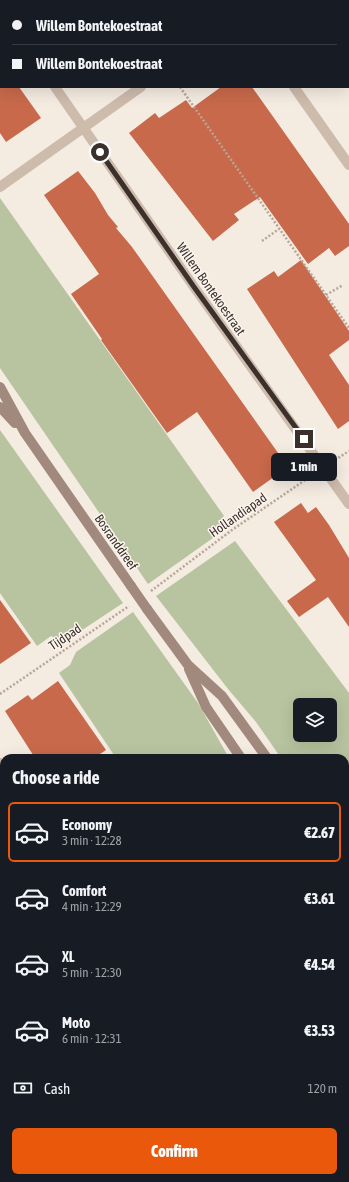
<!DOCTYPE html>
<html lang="en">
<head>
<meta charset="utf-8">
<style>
	body { margin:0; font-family:"Asap Condensed",sans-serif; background:#20242c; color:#f1f3f6; height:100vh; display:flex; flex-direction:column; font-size:15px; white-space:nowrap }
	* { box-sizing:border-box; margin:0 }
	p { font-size:13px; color:#9ea1a6 }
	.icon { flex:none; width:22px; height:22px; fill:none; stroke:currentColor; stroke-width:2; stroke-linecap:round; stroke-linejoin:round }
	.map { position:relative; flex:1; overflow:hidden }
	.drawer { position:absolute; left:0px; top:754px; width:349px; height:428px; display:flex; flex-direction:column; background:#171b24; border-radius:12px 12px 0 0; box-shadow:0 4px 16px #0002 }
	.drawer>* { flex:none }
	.guide { position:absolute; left:0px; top:0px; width:349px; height:88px; box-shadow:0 4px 16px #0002; display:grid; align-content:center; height:88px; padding:0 12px; background:#171b24 }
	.tools { position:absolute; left:293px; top:698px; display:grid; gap:8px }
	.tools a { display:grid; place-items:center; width:44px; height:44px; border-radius:6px; background:#171b24; box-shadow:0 4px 16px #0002; font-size:20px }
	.end { position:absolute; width:18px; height:18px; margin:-9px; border:5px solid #3b302b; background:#fff; box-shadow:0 0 0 2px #fff }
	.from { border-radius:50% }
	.bubble { position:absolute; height:28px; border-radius:6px; background:#171b24; box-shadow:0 4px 16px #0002; font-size:13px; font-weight:800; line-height:28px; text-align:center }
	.guide b { display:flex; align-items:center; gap:14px; height:38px; font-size:15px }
	.guide b+b { border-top:1px solid #363941 }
	.guide i { width:10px; height:10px; background:#f1f3f6 }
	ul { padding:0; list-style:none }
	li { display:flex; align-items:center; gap:12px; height:60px; margin:0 8px 6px; padding:0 4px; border:2px solid transparent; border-radius:6px }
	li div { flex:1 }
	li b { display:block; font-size:15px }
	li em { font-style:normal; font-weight:800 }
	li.on { border-color:#ea580c }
	li>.icon { width:36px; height:36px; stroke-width:1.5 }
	h2 { padding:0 12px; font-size:18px; line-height:48px }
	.pay { display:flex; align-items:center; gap:10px; height:44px; padding:0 12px; font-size:15px }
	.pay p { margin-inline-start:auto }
	.action { display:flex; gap:8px; margin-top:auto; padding:8px 12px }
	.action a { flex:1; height:46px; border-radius:6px; background:#ea580c; color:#fff; font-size:16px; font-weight:800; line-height:46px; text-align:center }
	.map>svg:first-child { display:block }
	.green { fill:#b8c4a0; fill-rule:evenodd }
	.building { fill:#c8694b }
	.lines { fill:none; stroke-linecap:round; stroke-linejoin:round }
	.path { stroke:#b9a596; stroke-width:2.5; stroke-dasharray:2 2; stroke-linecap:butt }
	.minor { stroke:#cdbbac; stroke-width:10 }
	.secondary { stroke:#a18a7d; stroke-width:10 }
	.secondary-bridge { stroke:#a18a7d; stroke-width:10 }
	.route { stroke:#3b302b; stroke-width:5 }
	.labels { text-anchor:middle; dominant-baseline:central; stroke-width:3; stroke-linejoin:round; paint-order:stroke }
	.street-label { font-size:13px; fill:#3b302b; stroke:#fbf5ee }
</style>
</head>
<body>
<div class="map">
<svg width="349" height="1182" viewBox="0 0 349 1182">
	<rect width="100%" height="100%" fill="#f4ebe1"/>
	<g class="green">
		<polygon points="0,198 224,516 221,519 227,528 148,584 0,368"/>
		<polygon points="0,430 123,603 64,642 51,636 37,646 0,593"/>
		<path d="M235 541 349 693V830L345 829V758H281L256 722 228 689 156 596ZM300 705H330V735H300Z"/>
		<polygon points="133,612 198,703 229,758 116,758 59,673 70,665 76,652"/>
		<polygon points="345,930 349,932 349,1091 345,1086"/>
		<polygon points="4,1012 4,1072 0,1066 0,1015"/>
	</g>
	<g class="building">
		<polygon points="0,87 19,87 41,118 6,142 0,133"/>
		<polygon points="221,87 252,87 349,224 349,246 335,256 329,248 308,264 260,197 234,214 239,220 213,241 129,133 155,113 159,118 186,100 192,108"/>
		<polygon points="78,171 95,193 108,215 118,227 116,228 132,247 288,467 253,492 197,412 167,433 101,340 102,339 71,294 99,274 44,195"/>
		<polygon points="301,260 349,331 349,340 329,355 349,385 349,421 338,429 247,289 274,271 278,277"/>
		<polygon points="301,503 308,513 316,507 329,525 349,558 349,627 328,597 299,617 287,601 316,580 274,522"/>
		<polygon points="0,600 31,643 0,664"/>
		<polygon points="58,681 106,750 94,758 35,758 5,711 28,695 32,700"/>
	</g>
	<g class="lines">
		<g class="path">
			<polyline points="119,0 120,1"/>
			<polyline points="180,87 349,328"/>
			<polyline points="262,241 279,229"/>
			<polyline points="326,295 343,285"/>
			<polyline points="335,460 349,451"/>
			<polyline points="151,591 232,530 311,476"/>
			<polyline points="0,694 129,606"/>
			<polyline points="0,862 4,859"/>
			<polyline points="0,934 4,940"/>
			<polyline points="0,1016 4,1013"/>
			<polyline points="173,1178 176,1182"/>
			<polyline points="108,1182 114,1178"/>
		</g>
		<g class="minor">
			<polyline points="232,0 233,1"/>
			<polyline points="265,1 266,0"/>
			<polyline points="0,8 1,10"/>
			<polyline points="55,87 194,287 349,504"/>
			<polyline points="294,87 349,165"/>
			<polyline points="0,187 141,87"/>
			<polyline points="0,763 4,769"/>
			<polyline points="345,854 349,851"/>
			<polyline points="345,883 349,880"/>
			<polyline points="0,1100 4,1106"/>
			<polyline points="53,1178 55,1182"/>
			<polyline points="292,1178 294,1182"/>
		</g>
		<g class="secondary">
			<polyline points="0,387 25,433 131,586"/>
			<polyline points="0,407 15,423"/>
			<polyline points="147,609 188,665 222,696 267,758"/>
			<polyline points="189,669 206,707 241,758"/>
			<polyline points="345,863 349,868"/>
			<polyline points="345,911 349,917"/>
		</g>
		<polyline class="secondary-bridge" points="131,586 147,609"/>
	</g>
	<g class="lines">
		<polyline class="route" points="100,152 194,287 304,439"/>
	</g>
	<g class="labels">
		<g class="street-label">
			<text transform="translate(211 289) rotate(55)">Willem Bontekoestraat</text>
			<text transform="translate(238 515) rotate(-35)">Hollandiapad</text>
			<text transform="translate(116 542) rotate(55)">Bosranddreef</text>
			<text transform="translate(65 637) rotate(-34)">Tijdpad</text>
		</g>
	</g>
</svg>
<div class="tools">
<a><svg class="icon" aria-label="layers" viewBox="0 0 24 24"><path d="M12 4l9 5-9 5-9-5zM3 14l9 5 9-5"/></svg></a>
</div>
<i class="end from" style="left:100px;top:152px"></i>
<i class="end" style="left:304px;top:439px"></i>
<div class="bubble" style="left:271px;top:453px;width:66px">1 min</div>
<div class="guide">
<b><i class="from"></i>Willem Bontekoestraat</b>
<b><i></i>Willem Bontekoestraat</b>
</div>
<section class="drawer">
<h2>Choose a ride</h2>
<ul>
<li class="on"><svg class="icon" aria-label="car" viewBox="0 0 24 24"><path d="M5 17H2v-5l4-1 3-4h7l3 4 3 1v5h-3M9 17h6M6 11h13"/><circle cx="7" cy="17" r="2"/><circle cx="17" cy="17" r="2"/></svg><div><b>Economy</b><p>3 min · 12:28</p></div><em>€2.67</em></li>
<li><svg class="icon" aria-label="car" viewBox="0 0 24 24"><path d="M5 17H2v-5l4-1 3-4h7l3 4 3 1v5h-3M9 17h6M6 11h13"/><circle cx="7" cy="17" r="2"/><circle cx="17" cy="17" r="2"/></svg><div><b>Comfort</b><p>4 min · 12:29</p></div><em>€3.61</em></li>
<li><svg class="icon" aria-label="car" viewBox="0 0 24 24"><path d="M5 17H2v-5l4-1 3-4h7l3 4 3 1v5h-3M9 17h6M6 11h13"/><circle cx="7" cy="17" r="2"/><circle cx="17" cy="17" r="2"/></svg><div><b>XL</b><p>5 min · 12:30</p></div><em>€4.54</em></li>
<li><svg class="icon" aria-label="car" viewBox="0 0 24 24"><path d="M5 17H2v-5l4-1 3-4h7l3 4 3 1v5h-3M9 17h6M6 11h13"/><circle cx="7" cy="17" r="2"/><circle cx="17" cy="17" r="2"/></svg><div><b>Moto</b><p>6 min · 12:31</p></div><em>€3.53</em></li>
</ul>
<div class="pay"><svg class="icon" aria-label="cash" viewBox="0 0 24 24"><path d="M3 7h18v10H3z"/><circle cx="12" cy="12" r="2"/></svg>Cash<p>120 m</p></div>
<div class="action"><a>Confirm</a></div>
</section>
</div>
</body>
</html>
